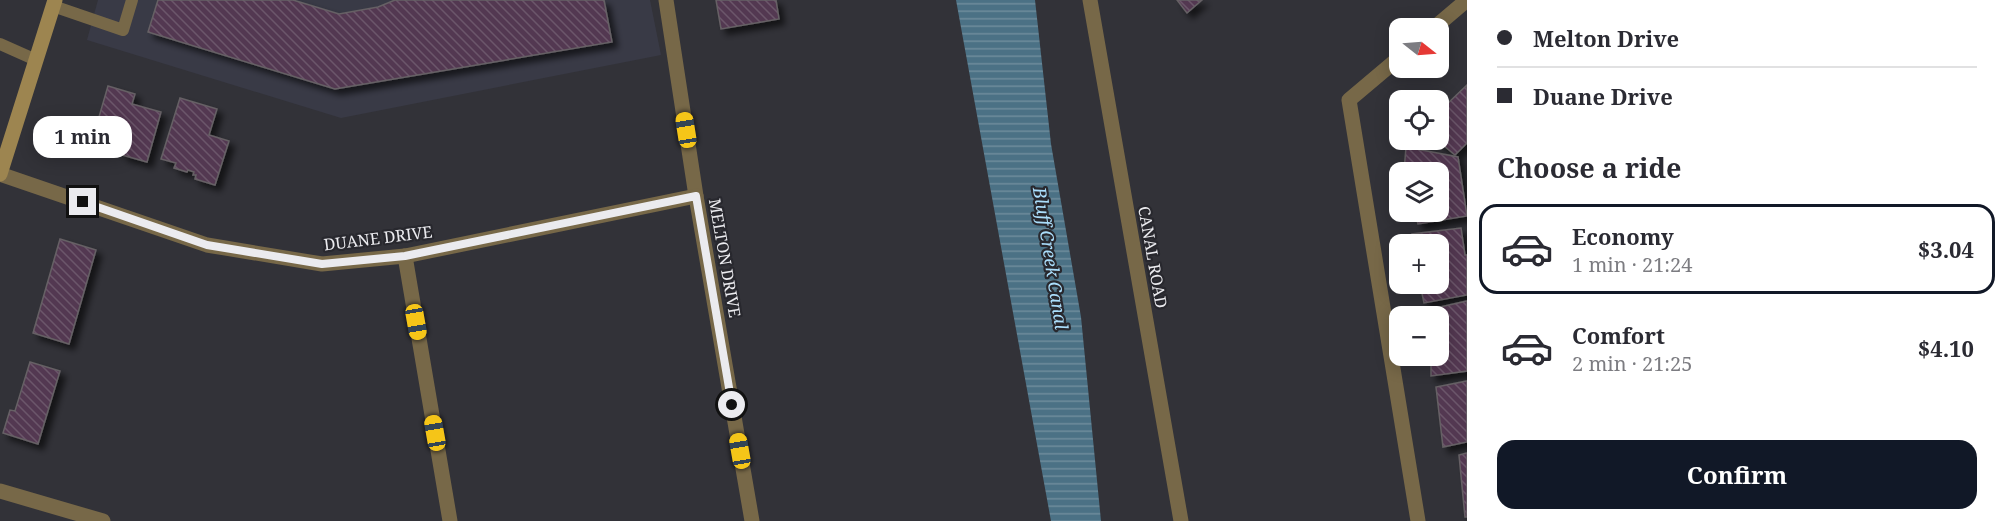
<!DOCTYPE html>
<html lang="en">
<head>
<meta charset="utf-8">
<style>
	body { margin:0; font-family:"Noto Serif",serif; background:#f7f7f7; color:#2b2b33; height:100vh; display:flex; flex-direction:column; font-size:22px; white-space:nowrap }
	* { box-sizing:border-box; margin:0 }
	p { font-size:20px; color:#7c7c81 }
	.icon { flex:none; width:33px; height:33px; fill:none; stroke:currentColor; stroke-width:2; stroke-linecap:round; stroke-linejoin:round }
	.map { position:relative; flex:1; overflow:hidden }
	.drawer { display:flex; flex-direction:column; background:#fff; width:540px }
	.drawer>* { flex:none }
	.guide { display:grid; align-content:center; height:132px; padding:0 30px; background:#fff }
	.needle { width:39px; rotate:107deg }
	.buttons { position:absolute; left:1389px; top:18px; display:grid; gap:12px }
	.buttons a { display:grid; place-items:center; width:60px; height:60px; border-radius:12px; background:#fff; box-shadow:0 3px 15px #0003; font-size:30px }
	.end { position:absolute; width:27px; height:27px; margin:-14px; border:8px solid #ebebef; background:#111; box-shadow:0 0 0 3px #111 }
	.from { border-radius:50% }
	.bubble { position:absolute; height:42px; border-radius:18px; background:#fff; box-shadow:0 3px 15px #0003; font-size:20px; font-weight:700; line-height:42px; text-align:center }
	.car { position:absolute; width:18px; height:36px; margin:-18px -9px; border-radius:8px; box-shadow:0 0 4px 2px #0007; background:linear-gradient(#f5c518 24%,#345 0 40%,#f5c518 0 76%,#345 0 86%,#f5c518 0) }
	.guide b { display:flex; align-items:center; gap:21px; height:57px; font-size:22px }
	.guide b+b { border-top:2px solid #e1e1e2 }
	.guide i { width:15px; height:15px; background:#2b2b33 }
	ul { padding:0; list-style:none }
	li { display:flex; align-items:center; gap:18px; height:90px; margin:0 12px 9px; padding:0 18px; border:3px solid transparent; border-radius:18px }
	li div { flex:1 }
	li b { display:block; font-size:22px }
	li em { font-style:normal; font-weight:700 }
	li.active { border-color:#111827 }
	li>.icon { width:54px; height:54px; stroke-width:1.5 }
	h2 { padding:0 30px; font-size:27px; line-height:72px }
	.button { display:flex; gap:12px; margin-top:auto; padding:12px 30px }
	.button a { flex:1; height:69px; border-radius:18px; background:#111827; color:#fff; font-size:24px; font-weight:700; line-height:69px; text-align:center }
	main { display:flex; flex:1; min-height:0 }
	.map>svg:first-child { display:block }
	.built { fill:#393a46 }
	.water { fill:url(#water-rules) }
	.building { fill:url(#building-back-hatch); stroke:#666165; stroke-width:1.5; filter:url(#shadow) }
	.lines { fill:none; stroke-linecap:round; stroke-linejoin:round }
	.lane { stroke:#776848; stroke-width:12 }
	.street { stroke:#776848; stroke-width:15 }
	.secondary { stroke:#9d8550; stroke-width:15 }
	.route { stroke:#ebebef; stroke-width:8 }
	.labels { text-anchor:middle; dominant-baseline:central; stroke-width:4.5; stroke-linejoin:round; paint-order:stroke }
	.street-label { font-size:16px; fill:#ebebef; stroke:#28282e }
	.water-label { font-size:18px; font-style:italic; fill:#abdefc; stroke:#28282e }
</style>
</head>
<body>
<main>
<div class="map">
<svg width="1467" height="521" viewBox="0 0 1467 521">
	<defs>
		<pattern id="water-rules" width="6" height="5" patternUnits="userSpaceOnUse" patternTransform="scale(1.5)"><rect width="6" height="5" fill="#4b7185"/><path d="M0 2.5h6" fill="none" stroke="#6e8c9c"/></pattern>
		<pattern id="building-back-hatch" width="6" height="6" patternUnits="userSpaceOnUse" patternTransform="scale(1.5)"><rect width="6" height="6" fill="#533951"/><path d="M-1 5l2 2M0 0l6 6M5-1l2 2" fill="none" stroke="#6c566a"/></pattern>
		<filter id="shadow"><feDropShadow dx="5.5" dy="5.5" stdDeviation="3" flood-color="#0009"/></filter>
	</defs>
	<rect width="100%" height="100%" fill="#323238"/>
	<polygon class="built" points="98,0 650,0 661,55 341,118 87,40"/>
	<polygon class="water" points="956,0 1035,0 1051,144 1081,317 1101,521 1051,521"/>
	<g class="building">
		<polygon points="158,0 293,0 339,14 378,7 395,0 604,0 612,42 335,89 148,32"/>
		<polygon points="716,0 776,0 779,19 721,29"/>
		<polygon points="1177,0 1202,0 1187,13"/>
		<polygon points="1467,85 1467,143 1455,155 1437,140 1438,140 1438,100 1425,100 1431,93 1446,105"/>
		<polygon points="108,86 135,94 132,104 161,112 147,162 122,155 123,150 92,141"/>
		<polygon points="180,98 217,109 209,135 229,141 215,185 195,179 196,175 193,175 194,172 188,170 187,172 174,168 176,163 161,159"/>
		<polygon points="1406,147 1458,157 1467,216 1418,224 1415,212 1438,212 1438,172 1404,172"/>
		<polygon points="1461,228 1465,255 1467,255 1467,295 1424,303 1420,284 1438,284 1438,244 1414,244 1412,234"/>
		<polygon points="60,239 96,250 69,344 33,333"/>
		<polygon points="1467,301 1467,371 1431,376 1431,356 1438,356 1438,316 1431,316 1431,309"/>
		<polygon points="30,362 60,371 38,444 3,433 10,410 15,411"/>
		<polygon points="1467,381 1467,442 1443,447 1436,387"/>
		<polygon points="1467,453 1467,517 1465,517 1459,455"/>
	</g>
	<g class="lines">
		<g class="lane">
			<polyline points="53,6 123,30 132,0"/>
			<polyline points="0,44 36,60"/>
		</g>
		<g class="street">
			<polyline points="666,0 696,196 752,521"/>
			<polyline points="1090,0 1181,521"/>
			<polyline points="1434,28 1467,0"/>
			<polyline points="1400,57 1349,100 1418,521"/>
			<polyline points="0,174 207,245 322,264 405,256 696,196"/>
			<polyline points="405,256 450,521"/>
			<polyline points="0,491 103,521"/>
		</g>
		<polyline class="secondary" points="0,174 55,0"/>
	</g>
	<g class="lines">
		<polyline class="route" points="83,202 207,245 322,264 405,256 696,196 732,405"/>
	</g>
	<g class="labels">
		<g class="street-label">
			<text transform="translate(378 238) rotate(-7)">DUANE DRIVE</text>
			<text transform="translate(1153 257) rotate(80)">CANAL ROAD</text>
			<text transform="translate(725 258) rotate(80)">MELTON DRIVE</text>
		</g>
		<g class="water-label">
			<text transform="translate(1051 258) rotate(81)">Bluff Creek Canal</text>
		</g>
	</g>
</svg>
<div class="buttons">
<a><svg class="needle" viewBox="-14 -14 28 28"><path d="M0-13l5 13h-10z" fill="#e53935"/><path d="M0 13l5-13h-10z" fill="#7c7c81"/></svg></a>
<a><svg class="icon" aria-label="locate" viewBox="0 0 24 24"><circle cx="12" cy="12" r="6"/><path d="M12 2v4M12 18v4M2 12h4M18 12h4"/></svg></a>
<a><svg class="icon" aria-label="layers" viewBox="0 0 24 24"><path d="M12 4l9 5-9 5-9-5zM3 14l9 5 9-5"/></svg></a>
<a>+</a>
<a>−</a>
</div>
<i class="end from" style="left:732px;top:405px"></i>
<i class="end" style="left:83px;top:202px"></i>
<div class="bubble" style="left:33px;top:116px;width:99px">1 min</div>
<i class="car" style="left:686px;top:130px;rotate:351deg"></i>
<i class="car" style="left:416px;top:322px;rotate:170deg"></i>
<i class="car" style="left:435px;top:433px;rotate:350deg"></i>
<i class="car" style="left:740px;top:451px;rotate:350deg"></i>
</div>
<section class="drawer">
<div class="guide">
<b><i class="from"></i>Melton Drive</b>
<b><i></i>Duane Drive</b>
</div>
<h2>Choose a ride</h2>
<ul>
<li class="active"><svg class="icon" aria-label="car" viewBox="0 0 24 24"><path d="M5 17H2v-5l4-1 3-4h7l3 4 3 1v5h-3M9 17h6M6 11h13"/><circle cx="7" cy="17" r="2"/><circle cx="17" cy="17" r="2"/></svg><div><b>Economy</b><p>1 min · 21:24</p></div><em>$3.04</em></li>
<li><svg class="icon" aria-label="car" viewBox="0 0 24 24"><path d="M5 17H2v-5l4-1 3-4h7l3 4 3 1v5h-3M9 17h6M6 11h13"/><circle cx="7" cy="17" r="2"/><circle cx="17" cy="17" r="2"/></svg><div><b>Comfort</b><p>2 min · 21:25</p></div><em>$4.10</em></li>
</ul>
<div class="button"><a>Confirm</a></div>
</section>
</main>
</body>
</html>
